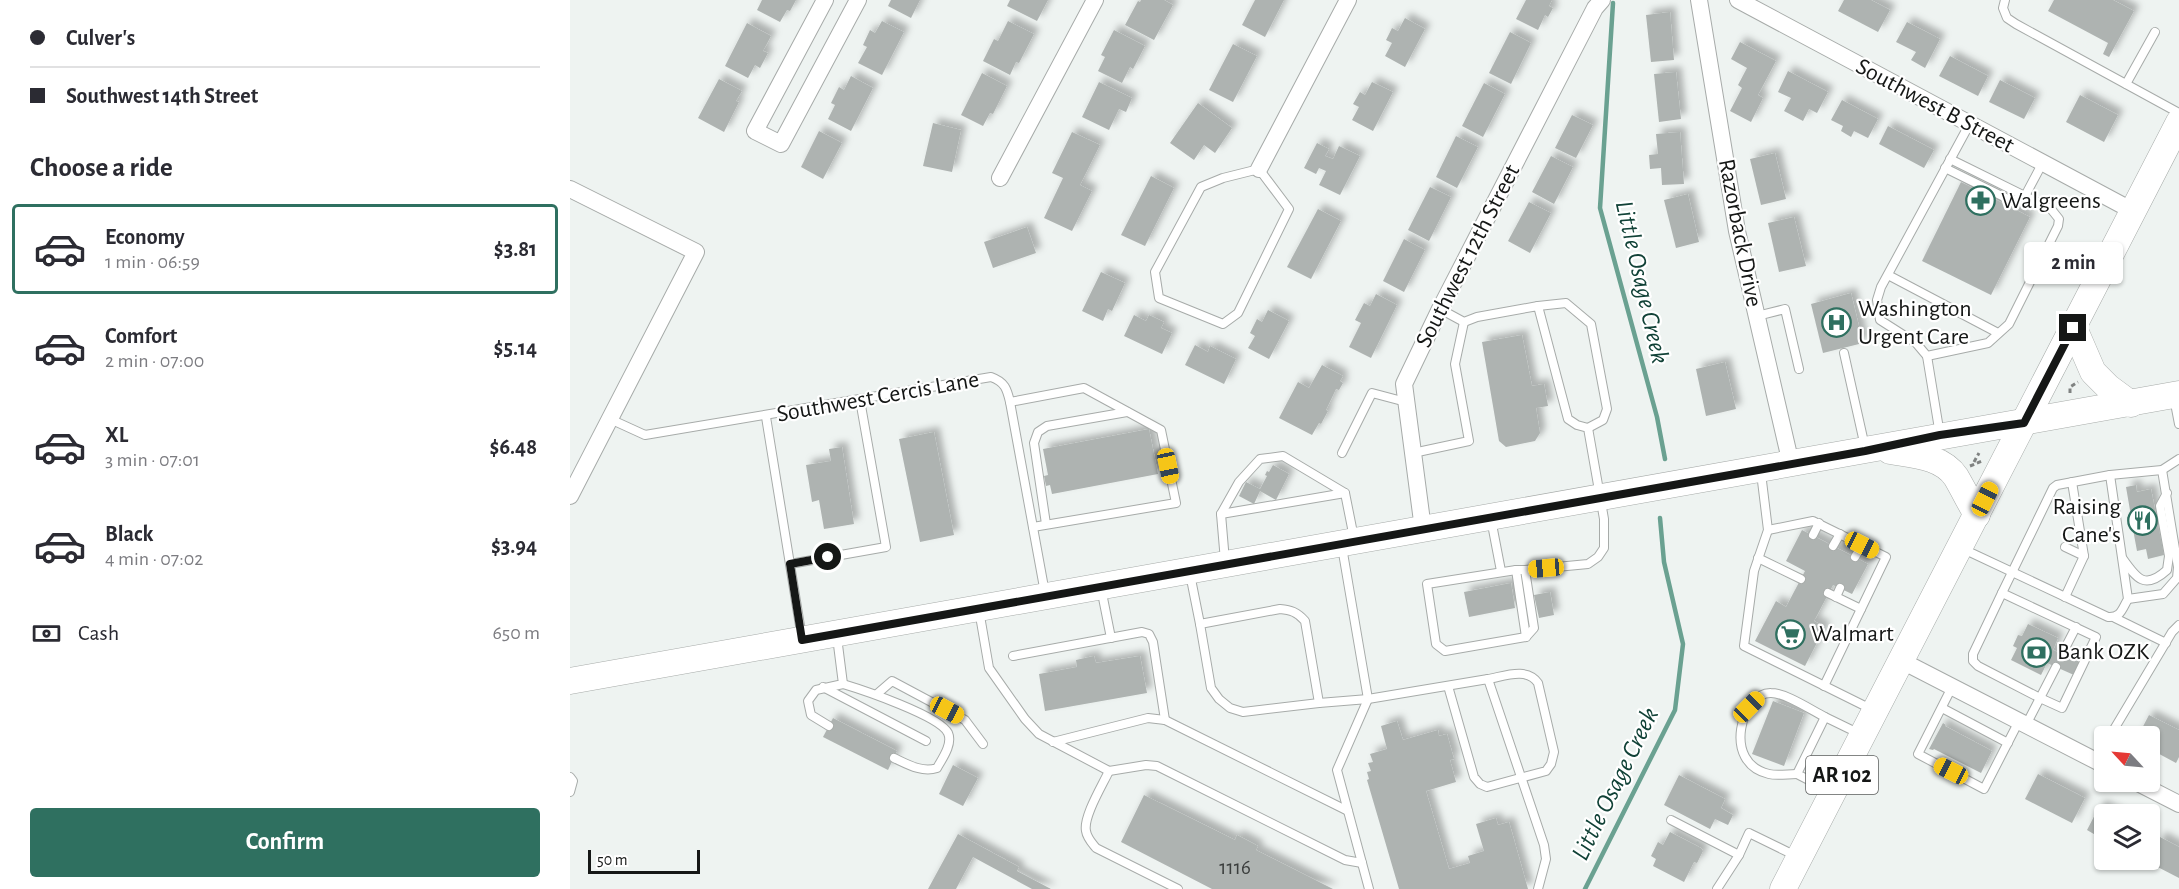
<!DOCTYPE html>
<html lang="en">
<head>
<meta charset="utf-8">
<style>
	body { margin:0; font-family:"Alegreya Sans",sans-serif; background:#f2f2f3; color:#2b2b33; height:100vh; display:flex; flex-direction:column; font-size:22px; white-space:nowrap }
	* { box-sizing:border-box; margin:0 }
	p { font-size:20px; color:#7c7c81 }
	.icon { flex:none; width:33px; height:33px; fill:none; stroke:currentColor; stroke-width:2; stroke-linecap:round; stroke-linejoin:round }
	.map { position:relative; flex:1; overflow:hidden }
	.sheet { display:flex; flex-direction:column; background:#fff; width:570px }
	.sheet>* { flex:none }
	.top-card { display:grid; align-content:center; height:132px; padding:0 30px; background:#fff }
	.needle { width:39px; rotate:296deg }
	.controls { position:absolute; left:1524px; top:726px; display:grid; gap:12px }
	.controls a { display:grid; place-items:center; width:66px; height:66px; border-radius:6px; background:#fff; box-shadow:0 2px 4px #0004; font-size:30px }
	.scale { position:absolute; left:18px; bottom:15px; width:112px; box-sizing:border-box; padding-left:6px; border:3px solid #151716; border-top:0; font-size:16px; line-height:21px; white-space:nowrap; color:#151716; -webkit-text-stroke:4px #fff; paint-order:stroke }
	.end { position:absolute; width:27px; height:27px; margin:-14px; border:8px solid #151716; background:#fff; box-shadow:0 0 0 3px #fff }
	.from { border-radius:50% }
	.bubble { position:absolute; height:42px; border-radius:6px; background:#fff; box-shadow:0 2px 4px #0004; font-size:20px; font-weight:600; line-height:42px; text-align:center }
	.car { position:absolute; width:18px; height:36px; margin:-18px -9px; border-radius:8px; box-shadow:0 0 4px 2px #0007; background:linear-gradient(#f5c518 24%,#345 0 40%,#f5c518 0 76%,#345 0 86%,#f5c518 0) }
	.top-card b { display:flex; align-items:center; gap:21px; height:57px; font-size:22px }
	.top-card b+b { border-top:2px solid #e1e1e2 }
	.top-card i { width:15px; height:15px; background:#2b2b33 }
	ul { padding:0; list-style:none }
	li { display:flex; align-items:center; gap:18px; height:90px; margin:0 12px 9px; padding:0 18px; border:3px solid transparent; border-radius:6px }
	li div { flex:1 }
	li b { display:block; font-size:22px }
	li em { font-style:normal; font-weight:600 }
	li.active { border-color:#2f7060 }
	li>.icon { width:54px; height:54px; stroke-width:1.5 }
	h2 { padding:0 30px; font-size:27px; line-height:72px }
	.pay { display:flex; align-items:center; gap:15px; height:66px; padding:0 30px; font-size:22px }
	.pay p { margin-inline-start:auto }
	.action { display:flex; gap:12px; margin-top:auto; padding:12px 30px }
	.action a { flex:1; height:69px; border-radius:6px; background:#2f7060; color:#fff; font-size:24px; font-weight:600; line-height:69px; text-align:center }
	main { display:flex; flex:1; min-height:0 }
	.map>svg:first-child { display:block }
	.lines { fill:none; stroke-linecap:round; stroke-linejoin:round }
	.stream { stroke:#6aa191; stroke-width:4.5 }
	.building { fill:#aeb3b1; filter:url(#shadow) }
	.service-casing { stroke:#a7aba9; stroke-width:10 }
	.minor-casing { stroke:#a7aba9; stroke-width:18 }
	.primary-casing { stroke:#a7aba9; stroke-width:27 }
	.path { stroke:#7f8281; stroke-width:3; stroke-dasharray:4.5 3; stroke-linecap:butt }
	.service { stroke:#fff; stroke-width:8 }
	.minor { stroke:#fff; stroke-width:16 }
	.primary { stroke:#fff; stroke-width:26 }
	.route { stroke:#151716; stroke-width:8 }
	.labels { text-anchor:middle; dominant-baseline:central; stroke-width:4.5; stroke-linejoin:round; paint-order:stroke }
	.number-label { font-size:21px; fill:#3b3e3d }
	.shield { fill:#fff; stroke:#5b5d5c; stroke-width:1.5 }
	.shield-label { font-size:22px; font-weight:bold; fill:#151716 }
	.street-label { font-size:24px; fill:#151716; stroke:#fff }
	.poi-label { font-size:24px; fill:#151716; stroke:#fff; text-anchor:start }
	.water-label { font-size:26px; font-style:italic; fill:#114237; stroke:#fff }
</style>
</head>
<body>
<main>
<section class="sheet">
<div class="top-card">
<b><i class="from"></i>Culver's</b>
<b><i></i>Southwest 14th Street</b>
</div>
<h2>Choose a ride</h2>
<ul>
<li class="active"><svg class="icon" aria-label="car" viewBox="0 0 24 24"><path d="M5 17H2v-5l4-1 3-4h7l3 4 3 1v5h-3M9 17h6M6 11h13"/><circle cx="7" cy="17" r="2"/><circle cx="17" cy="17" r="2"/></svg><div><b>Economy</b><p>1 min · 06:59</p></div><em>$3.81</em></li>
<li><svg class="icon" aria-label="car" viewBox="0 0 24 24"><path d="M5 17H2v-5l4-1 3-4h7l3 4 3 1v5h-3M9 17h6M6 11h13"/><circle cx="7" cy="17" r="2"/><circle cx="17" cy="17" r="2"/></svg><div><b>Comfort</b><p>2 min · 07:00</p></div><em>$5.14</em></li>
<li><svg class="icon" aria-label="car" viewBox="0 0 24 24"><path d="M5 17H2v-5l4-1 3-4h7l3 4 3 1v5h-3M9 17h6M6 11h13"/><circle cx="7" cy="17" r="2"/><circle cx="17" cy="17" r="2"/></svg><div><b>XL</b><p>3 min · 07:01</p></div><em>$6.48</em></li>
<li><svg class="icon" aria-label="car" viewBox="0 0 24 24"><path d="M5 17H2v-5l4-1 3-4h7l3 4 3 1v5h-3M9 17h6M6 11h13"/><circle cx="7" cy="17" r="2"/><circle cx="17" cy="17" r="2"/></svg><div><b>Black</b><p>4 min · 07:02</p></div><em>$3.94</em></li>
</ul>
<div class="pay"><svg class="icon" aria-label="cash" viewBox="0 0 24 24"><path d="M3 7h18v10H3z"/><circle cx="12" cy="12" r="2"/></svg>Cash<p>650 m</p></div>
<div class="action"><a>Confirm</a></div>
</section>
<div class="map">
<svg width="1609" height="889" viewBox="0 0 1609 889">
	<defs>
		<filter id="shadow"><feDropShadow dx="5.5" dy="-5.5" stdDeviation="3" flood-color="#0004"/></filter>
	</defs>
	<rect width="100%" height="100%" fill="#eef3f1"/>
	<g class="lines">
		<g class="stream">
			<polyline points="1043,3 1030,208 1087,417 1095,459"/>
			<polyline points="1015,889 1105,710 1113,644 1094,562 1090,518"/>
		</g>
	</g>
	<g class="building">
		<polygon points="192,0 226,0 220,11 217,10 210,22 187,10"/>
		<polygon points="321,0 350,0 341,18 318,6"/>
		<polygon points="440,0 478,0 467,21 437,6"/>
		<polygon points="571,0 594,0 603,5 584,40 555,25 568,1 570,2"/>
		<polygon points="685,0 714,0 695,37 672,25"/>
		<polygon points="956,0 982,0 979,6 983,8 978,17 975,15 968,30 946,19"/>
		<polygon points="1274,0 1301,0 1320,10 1308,32 1268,11"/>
		<polygon points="1484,0 1543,0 1564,11 1539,57 1533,54 1538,43 1478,11"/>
		<polygon points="1100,12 1104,60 1081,62 1076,15"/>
		<polygon points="835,18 855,29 835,67 815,56 822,43 816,40 822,28 828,31"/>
		<polygon points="312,21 334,32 312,75 288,63 297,47 293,45 300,30 305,33"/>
		<polygon points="438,21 464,34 449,63 446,62 440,75 413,61 424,39 428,41"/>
		<polygon points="1337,22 1370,39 1355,68 1341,60 1346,52 1326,42"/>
		<polygon points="177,23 201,36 193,51 198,53 190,68 185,65 178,78 155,66"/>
		<polygon points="544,30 575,46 563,69 560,67 552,83 528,71 535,57 531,55"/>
		<polygon points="940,32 961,43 941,84 919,73"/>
		<polygon points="1170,42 1206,61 1188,95 1193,98 1181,122 1160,111 1172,88 1168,85 1177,68 1161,59"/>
		<polygon points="663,44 687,56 663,102 639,90"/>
		<polygon points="1380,56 1418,76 1408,96 1369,76"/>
		<polygon points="1218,71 1258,92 1247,113 1239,109 1233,121 1214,111 1221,98 1208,92"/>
		<polygon points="1106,72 1111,119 1089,122 1084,74"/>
		<polygon points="412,73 437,86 423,114 420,113 413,126 391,115"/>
		<polygon points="281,76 303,88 281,131 258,119 265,105 261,103 269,87 274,90"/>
		<polygon points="149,79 172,91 166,101 169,102 154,132 128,118"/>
		<polygon points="1430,80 1465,98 1454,119 1419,102"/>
		<polygon points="529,82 562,98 556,112 549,109 539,130 512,117"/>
		<polygon points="802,82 823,92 803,131 782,120 789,107 783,104 790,92 795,95"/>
		<polygon points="914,83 935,94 913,137 892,126"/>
		<polygon points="1510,95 1548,115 1534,142 1496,122"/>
		<polygon points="1272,100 1308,119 1298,138 1284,131 1281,137 1271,131 1273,126 1261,120"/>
		<polygon points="628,103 662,128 645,153 634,145 624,160 600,143"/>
		<polygon points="1002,115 1023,125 1006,158 985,148"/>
		<polygon points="363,123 391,130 382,172 353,166"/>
		<polygon points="1318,126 1364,150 1354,168 1309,144"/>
		<polygon points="249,131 272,143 253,179 231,167"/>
		<polygon points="502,132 530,145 510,185 522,191 502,231 474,218 493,178 482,173"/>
		<polygon points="1110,132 1114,184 1092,185 1091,168 1080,169 1079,155 1088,154 1086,134"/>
		<polygon points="886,136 908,147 887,188 866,177"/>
		<polygon points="747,143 759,149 755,156 763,159 769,146 790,156 770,195 749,185 756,171 749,168 746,174 734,168"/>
		<polygon points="1205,153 1216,199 1191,205 1180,159"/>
		<polygon points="981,156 1003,167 984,204 962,192"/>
		<polygon points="581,176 604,188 575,246 551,235"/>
		<polygon points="1391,182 1460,217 1421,295 1352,261"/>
		<polygon points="860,187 881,197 859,241 838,230"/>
		<polygon points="1118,194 1129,242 1106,248 1094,200"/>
		<polygon points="959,202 981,213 960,253 938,241"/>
		<polygon points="748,209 771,221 741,279 717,267"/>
		<polygon points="1224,217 1236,266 1209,272 1198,223"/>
		<polygon points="457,227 466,253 423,268 414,242"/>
		<polygon points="834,239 855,250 834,292 813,281"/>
		<polygon points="531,272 555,283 542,311 538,309 533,321 512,311"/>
		<polygon points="1281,293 1293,343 1253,353 1241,304"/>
		<polygon points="806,294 827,305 801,358 779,347 791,323 785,320 794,303 800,306"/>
		<polygon points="698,310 719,321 699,359 678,348 685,336 680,333 687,319 692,322"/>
		<polygon points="564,315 576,321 579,315 594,322 591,328 602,333 592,354 554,336"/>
		<polygon points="952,335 962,386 974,384 978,406 966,408 970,433 965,441 936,447 929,441 912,342"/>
		<polygon points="625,345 638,352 640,346 666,359 654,384 615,365"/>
		<polygon points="1155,362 1166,409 1136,416 1126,369"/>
		<polygon points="752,365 773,376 770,381 773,383 769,390 766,389 756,410 758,411 751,424 749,423 742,435 709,418 728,382 739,388"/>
		<polygon points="579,429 588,474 482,494 480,485 476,486 474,476 478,475 473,449"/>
		<polygon points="364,432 384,535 350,542 329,439"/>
		<polygon points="272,447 284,524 254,529 249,500 242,502 236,465 261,461 259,449"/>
		<polygon points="703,465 719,474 706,500 690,491 684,504 669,496 676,482 690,489 697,476 695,475 697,471 699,472"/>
		<polygon points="1566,485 1567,492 1581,489 1594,555 1578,559 1576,549 1567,551 1562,524 1558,525 1557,517 1561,516 1556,487"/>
		<polygon points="1232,530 1298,564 1282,594 1263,585 1244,621 1255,627 1235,666 1185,641 1206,601 1216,607 1235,571 1216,561"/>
		<polygon points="941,583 945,608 899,617 894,592"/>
		<polygon points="980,592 984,615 969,618 964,595"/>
		<polygon points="1458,624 1488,638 1483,650 1510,662 1504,675 1477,663 1471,675 1441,660 1447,648 1443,646 1448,635 1452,636"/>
		<polygon points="524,656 526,663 570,656 577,693 475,711 469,674 507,667 506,660"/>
		<polygon points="1203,701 1234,713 1214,766 1182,754"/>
		<polygon points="1579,715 1609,730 1609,757 1606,763 1580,749 1580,736 1568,736"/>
		<polygon points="263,718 327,751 318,770 253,737"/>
		<polygon points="827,721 833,740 868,730 869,736 877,734 884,759 880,760 886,782 856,791 879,869 900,863 898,856 914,851 906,824 926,818 928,825 939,822 958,889 829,889 797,780 799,779 797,772 801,771 798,763 803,762 800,754 817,749 811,726"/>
		<polygon points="1373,723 1376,725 1375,726 1422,751 1411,773 1364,749 1363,750 1359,749"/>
		<polygon points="383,765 408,778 393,806 369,794"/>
		<polygon points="1468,774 1515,798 1502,823 1455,799"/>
		<polygon points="1109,775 1155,799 1151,808 1163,815 1158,825 1145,819 1140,829 1094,805"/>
		<polygon points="574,795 665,840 667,835 688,846 686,850 763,889 642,889 551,842"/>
		<polygon points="1530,805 1550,814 1534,814 1534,840 1517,830"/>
		<polygon points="1100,832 1131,848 1133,851 1127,863 1124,862 1114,882 1083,866 1086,859 1081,856 1088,842 1093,845"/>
		<polygon points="388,834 449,867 447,871 481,889 462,889 403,857 386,889 358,889"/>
		<polygon points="1590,837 1609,847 1609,878 1578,862"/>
	</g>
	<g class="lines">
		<defs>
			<g id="service">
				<polyline points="1435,0 1433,8 1437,18 1446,24 1609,113"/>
				<polyline points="1556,84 1585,32"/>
				<polyline points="1375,168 1442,201 1455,196 1472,164"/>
				<polygon points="689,169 719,209 668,313 653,324 589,298 585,272 631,187 653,178"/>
				<polyline points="1318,275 1428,333"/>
				<polyline points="968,306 996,303 1021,324 1037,409 1033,420 1018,428"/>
				<polyline points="870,309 894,322 907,317 968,306 998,419 1007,425 1018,428 1034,519 1034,548 1028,557 1018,564 955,570"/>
				<polyline points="1187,316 1215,309 1229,369"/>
				<polyline points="1274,353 1295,447"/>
				<polyline points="1357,356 1418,343 1439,324 1488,226 1489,219 1481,209 1380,159"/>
				<polyline points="1604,398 1609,424"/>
				<polyline points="440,402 514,388 591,430 606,503 463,527"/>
				<polyline points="196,417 232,638"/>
				<path d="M40 419 75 435 421 377C435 382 437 389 440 402L475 593"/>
				<polyline points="1370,435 1357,356 1346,343 1310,320 1307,300 1311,287 1399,125"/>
				<polyline points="772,453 802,393 836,402"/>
				<polyline points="843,453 899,441 885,364 894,322"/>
				<polyline points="1191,473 1198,530 1184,571 1174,646 1303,710"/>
				<polyline points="651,514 775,493"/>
				<polyline points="921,519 931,571"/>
				<polyline points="476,524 464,443 468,432 477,426 557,412"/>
				<polyline points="1198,530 1243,521 1316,557 1254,686"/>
				<polyline points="1243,535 1249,523"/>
				<polyline points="1263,546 1270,534"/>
				<polyline points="772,547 798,699 767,770 799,889"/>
				<polyline points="1495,547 1514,556"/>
				<path d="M1391 548 1538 617C1551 618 1552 609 1558 599L1540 475"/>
				<polyline points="1285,557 1292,545"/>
				<polyline points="1188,558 1231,579"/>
				<path d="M1553 559C1567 579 1575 590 1597 570L1599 556 1590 506 1597 493"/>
				<polyline points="655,561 651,514 669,482 690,459 713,456 775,493 784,538"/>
				<polyline points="220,564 316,547 290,400"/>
				<polygon points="946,570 955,570 964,628 956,637 875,651 866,644 857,584"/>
				<polyline points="946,570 956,637"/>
				<path d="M620 574 630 624 710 609C721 610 727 612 735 621L749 703 798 699 918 679 974 845 976 859 968 889"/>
				<polyline points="531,588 541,638"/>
				<polyline points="1258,593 1291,609"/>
				<polyline points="1432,593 1483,488 1487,485 1540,475 1592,470 1609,459"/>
				<polyline points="1266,597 1270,588"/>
				<polyline points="1495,597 1514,556 1502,482"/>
				<polyline points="1558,599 1593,594 1607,578 1608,567 1592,470"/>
				<path d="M409 610 419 668 455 719 469 734 539 771C532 786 513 817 516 831 517 838 522 843 526 848L608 889"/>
				<polyline points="1545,618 1596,643"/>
				<polyline points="630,624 641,688 649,699 660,708 673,712 749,703"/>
				<polyline points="1492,654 1506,627"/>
				<polyline points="443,656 572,632 579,634 583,642 595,720"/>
				<path d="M273 684C293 690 370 716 378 733 383 744 372 759 367 768 352 773 337 764 324 758"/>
				<path d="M878 686 904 777 910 784 917 787 976 771 981 764 984 752 968 683C957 667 935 676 918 679"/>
				<polyline points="253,687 356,741"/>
				<polyline points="1382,687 1348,754 1414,789 1449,721"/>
				<polyline points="307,694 322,681 395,720 413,744"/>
				<polyline points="1372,708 1438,743"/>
				<polyline points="1456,725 1470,698 1408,666 1403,661 1403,654 1432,593 1526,637 1492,708 1470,698 1486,667"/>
				<polyline points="259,726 241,715 238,701 246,690 273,684 267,637"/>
				<polyline points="1540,736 1602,632 1609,625"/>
				<polyline points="483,742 578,718 595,720 778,811"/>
				<polyline points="1526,761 1534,747"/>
				<polyline points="539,771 576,765 587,766 775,860 792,863"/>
				<path d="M1227 774C1218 774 1207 776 1199 774 1151 763 1172 692 1201 693 1216 693 1241 710 1255 717"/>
				<polyline points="0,777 3,781 0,792"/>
				<polyline points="1260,791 1227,774 1255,717 1290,734"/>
				<polyline points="1101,820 1169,855"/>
				<polyline points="1147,889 1169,855 1179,833 1226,856"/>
			</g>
			<g id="minor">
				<polyline points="255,0 185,131 211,144 288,0"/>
				<polyline points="1129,0 1167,231 1221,464"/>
				<polyline points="1168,0 1563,211"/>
				<polyline points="689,169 778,0"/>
				<polyline points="430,178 525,0"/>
				<polyline points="0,189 126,252 0,496"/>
				<polyline points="853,529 834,384 870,309 1025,8 1032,0"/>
				<polyline points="1332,661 1534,765"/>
				<polyline points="1566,782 1609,804"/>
			</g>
			<g id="primary">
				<polyline points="1504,328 1523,372 1538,387 1561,404"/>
				<path d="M1320 451C1343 455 1372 456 1386 477 1393 489 1400 503 1407 515"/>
				<polyline points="0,681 1609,394"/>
				<polyline points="1213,889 1609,122"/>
			</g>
		</defs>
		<use href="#service" class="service-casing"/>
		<use href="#minor" class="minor-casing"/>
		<use href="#primary" class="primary-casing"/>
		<g class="path">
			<polyline points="1500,393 1500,387 1508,382"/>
			<polyline points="1404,462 1409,453"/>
			<polyline points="1400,466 1412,461"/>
		</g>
		<use href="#service" class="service"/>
		<use href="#minor" class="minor"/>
		<use href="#primary" class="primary"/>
	</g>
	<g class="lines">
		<polyline class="route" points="258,557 220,564 232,640 1295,451 1370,435 1454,423 1503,328"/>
	</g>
	<defs>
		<symbol id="pharmacy-ring" viewBox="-11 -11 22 22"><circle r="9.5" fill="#fff" stroke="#2f7060" stroke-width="1.5"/><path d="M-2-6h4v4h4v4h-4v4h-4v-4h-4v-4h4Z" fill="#2f7060"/></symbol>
		<symbol id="hospital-ring" viewBox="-11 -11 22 22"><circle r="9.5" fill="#fff" stroke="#2f7060" stroke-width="1.5"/><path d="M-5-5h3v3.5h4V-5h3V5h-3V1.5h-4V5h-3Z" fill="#2f7060"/></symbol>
		<symbol id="restaurant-ring" viewBox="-11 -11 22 22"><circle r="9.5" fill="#fff" stroke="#2f7060" stroke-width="1.5"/><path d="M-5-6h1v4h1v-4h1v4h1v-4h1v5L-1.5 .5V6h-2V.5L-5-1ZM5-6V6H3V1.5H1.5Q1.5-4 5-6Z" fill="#2f7060"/></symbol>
		<symbol id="supermarket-ring" viewBox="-11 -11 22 22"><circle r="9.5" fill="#fff" stroke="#2f7060" stroke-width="1.5"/><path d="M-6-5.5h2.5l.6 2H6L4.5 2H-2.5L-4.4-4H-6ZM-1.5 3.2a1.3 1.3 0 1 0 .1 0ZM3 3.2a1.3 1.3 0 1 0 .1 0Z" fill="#2f7060"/></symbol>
		<symbol id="bank-ring" viewBox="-11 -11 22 22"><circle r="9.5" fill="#fff" stroke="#2f7060" stroke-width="1.5"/><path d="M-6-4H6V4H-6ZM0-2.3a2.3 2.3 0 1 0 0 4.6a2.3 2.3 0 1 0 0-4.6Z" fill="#2f7060"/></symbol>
	</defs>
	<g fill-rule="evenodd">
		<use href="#pharmacy-ring" x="1394" y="184" width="33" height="33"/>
		<use href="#hospital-ring" x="1250" y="306" width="33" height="33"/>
		<use href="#restaurant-ring" x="1556" y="504" width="33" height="33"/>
		<use href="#supermarket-ring" x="1204" y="618" width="33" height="33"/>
		<use href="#bank-ring" x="1450" y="636" width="33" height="33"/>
	</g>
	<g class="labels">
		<g class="number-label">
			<text x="665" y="867">1116</text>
		</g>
		<rect class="shield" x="1236" y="756" width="72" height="38" rx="4.5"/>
		<g class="shield-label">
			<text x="1272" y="775">AR 102</text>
		</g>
		<g class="street-label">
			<text transform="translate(1365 106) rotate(28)">Southwest B Street</text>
			<text transform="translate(1170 233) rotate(79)">Razorback Drive</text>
			<text transform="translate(898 256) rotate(-63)">Southwest 12th Street</text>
			<text transform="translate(308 397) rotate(-10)">Southwest Cercis Lane</text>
		</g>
		<g class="poi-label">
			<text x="1431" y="201">Walgreens</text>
			<text x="1288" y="309">Washington<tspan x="1288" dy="28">Urgent Care</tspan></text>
			<text x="1551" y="507" text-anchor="end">Raising<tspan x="1551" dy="28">Cane's</tspan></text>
			<text x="1241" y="634">Walmart</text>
			<text x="1487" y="652">Bank OZK</text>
		</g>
		<g class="water-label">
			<text transform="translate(1072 282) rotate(77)">Little Osage Creek</text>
			<text transform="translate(1045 784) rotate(-64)">Little Osage Creek</text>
		</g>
	</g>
</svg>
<div class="controls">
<a><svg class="needle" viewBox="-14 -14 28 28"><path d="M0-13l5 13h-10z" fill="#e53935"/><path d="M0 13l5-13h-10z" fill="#7c7c81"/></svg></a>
<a><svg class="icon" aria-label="layers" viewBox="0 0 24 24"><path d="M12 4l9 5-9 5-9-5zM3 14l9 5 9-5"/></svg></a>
</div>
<div class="scale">50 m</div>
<i class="end from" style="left:258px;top:557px"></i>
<i class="end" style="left:1503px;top:328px"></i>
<div class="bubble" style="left:1454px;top:242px;width:99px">2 min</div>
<i class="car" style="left:598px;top:466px;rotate:168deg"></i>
<i class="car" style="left:1415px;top:499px;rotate:27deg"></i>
<i class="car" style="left:1292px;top:545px;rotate:117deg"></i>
<i class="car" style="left:976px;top:568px;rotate:265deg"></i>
<i class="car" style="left:1179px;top:707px;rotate:45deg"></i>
<i class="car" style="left:377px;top:710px;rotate:118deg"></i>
<i class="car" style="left:1381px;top:771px;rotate:297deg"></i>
</div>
</main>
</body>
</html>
